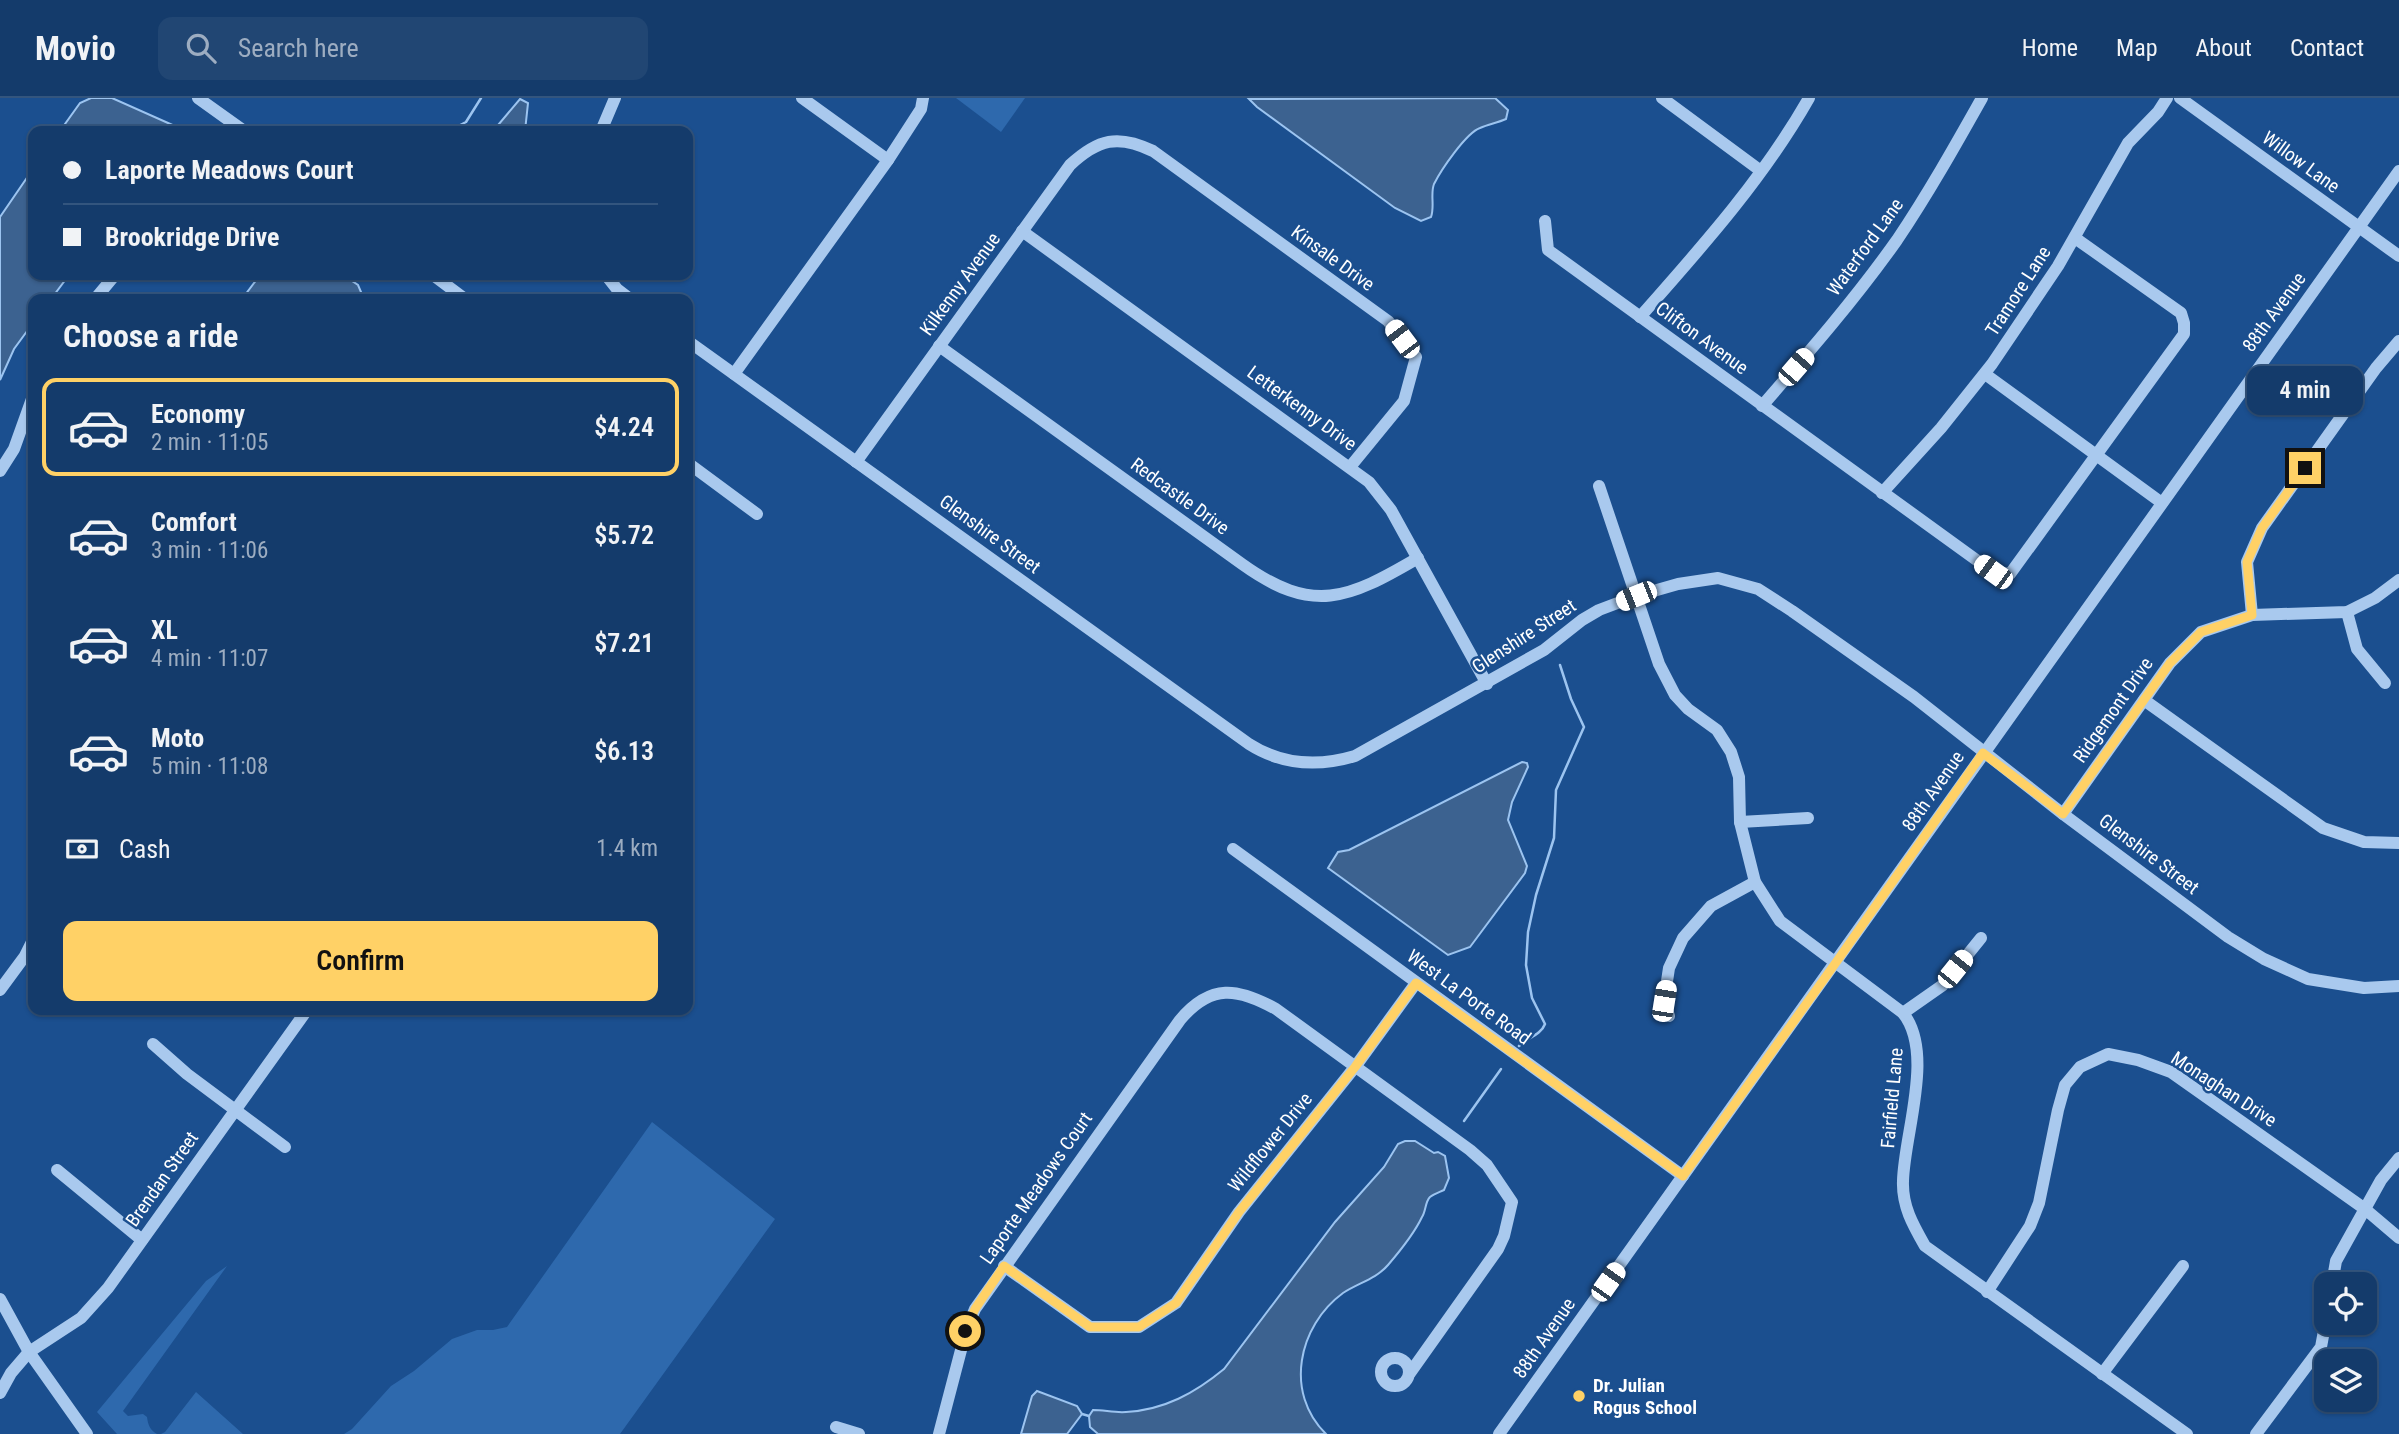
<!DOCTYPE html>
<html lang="en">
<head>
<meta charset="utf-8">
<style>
	body { margin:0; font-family:"Roboto Condensed",sans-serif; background:#214673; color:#f1f3f6; height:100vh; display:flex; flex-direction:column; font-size:26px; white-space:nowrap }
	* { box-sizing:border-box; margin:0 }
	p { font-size:23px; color:#9dadc1 }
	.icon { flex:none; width:38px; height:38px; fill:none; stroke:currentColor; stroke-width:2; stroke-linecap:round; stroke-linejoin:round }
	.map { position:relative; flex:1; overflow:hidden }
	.details { position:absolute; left:28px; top:196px; width:665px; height:721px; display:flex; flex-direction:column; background:#143b6b; border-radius:14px; box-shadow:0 2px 5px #0004,0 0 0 2px #33557e }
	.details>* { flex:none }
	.hud { position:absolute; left:28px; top:28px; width:665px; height:154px; border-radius:14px; box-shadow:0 2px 5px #0004,0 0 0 2px #33557e; display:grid; align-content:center; height:154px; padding:0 35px; background:#143b6b }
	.buttons { position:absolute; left:2314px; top:1174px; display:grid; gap:14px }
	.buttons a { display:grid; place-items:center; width:63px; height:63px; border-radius:14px; background:#143b6b; box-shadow:0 2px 5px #0004,0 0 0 2px #33557e; font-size:35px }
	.end { position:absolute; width:32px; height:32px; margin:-16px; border:9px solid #ffd166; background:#111; box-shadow:0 0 0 4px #111 }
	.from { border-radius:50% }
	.bubble { position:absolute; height:49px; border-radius:14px; background:#143b6b; box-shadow:0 2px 5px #0004,0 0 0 2px #33557e; font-size:23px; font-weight:600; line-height:49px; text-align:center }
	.car { position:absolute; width:21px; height:42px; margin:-21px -10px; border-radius:9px; box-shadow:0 0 5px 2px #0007; background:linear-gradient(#fff 24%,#345 0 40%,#fff 0 76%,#345 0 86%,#fff 0) }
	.hud b { display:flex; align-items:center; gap:24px; height:66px; font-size:26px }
	.hud b+b { border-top:2px solid #33557e }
	.hud i { width:18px; height:18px; background:#f1f3f6 }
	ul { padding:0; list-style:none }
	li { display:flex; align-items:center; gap:21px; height:98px; margin:0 14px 10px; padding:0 21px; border:4px solid transparent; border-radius:14px }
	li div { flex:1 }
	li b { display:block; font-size:26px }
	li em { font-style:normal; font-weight:600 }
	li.selected { border-color:#ffd166 }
	li>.icon { width:63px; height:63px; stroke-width:1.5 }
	h2 { padding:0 35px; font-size:32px; line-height:84px }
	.pay { display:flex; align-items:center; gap:18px; height:77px; padding:0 35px; font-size:26px }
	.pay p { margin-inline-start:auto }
	.action { display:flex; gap:14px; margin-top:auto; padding:14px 35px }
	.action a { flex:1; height:80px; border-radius:14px; background:#ffd166; color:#111; font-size:28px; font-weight:600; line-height:80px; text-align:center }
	header { display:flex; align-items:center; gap:42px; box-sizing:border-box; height:98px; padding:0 35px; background:#143b6b; border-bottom:2px solid #33557e }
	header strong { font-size:33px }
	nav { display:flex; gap:38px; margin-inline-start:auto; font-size:24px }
	.search { width:490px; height:63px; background:#214673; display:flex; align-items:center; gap:18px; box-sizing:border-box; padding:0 24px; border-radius:14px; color:#9dadc1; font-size:26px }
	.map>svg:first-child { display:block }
	.green { fill:#2e69ad }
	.water { fill:#3c6290; stroke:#9cc4f0; stroke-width:2 }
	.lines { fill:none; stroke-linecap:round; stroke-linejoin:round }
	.stream { stroke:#9cc4f0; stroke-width:2.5 }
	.minor { stroke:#a9c9ee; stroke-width:12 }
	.route { stroke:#ffd166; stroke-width:9 }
	.poi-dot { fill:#ffd166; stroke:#1b4f8f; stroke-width:2.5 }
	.labels { text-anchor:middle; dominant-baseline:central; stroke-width:5; stroke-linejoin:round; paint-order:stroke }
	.street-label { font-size:19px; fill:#fff; stroke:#1b4f8f }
	.poi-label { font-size:19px; font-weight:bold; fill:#fff; stroke:#1b4f8f; text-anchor:start }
</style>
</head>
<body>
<header>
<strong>Movio</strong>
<div class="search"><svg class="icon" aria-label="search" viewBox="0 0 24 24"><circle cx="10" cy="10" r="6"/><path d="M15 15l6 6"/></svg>Search here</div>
<nav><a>Home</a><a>Map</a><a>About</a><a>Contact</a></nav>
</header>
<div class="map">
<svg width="2399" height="1336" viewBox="0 0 2399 1336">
	<rect width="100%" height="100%" fill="#1b4f8f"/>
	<g class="green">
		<polygon points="956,0 1025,0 1001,34"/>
		<polygon points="652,1024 775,1121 620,1336 344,1336 352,1331 391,1288 414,1273 452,1241 477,1232 493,1232 507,1229"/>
		<path d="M227 1168 123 1313 128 1318 143 1316 147 1319C148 1327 150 1332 157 1336H117L97 1314 206 1183Z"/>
		<polygon points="196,1294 243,1336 161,1336 165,1334"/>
	</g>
	<g class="water">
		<polygon points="91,0 112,0 186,33 60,33 80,5"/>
		<path d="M1495 0 1508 12 1506 21C1497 25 1489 26 1480 30 1466 35 1441 72 1434 86 1430 96 1435 108 1431 119L1421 123 1395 110 1257 9 1249 1Z"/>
		<polygon points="520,1 528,5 525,33 493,33"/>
		<polygon points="33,71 33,177 69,177 51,201 33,201 33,225 14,251 0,282 0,119"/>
		<polygon points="260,177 343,177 358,187 364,201 242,201"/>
		<polygon points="1522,664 1527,665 1528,669 1512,704 1508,722 1527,768 1525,775 1470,849 1448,857 1328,770 1338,754 1349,752"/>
		<path d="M1405 1043H1415L1434 1055 1438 1054 1445 1058 1449 1080 1444 1092C1440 1094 1434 1096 1430 1099 1425 1104 1426 1113 1422 1119 1414 1136 1400 1153 1388 1167 1376 1181 1358 1185 1343 1195 1298 1228 1284 1295 1326 1336H1098L1090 1329 1089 1318 1093 1312C1104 1312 1115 1315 1126 1314 1164 1312 1195 1295 1224 1271L1335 1124 1384 1069 1398 1046Z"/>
		<polygon points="1037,1293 1077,1308 1082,1316 1067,1336 1021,1336 1032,1298"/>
	</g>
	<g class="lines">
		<g class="stream">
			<polyline points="449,33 466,24 481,0"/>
			<path d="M1519 948C1527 940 1541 937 1545 926L1532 900 1526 867 1528 834 1536 797 1554 740 1556 692 1584 629 1571 601 1560 567"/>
			<polyline points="1464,1023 1501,971"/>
			<polyline points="1082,1316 1089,1318"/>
		</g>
		<g class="minor">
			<polyline points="198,0 244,33"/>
			<polyline points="802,0 888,62"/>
			<polyline points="1662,0 1761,73"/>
			<polyline points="2180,0 2399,158"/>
			<polyline points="601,33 615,0"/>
			<polyline points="1545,123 1548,152 1993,474 2010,476 2184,236 2184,225 2181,215 2075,140"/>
			<polyline points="1022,133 1369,384 1391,412 1487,586"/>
			<polyline points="433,177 465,201"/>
			<polyline points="606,177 617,191 630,201"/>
			<polyline points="95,201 115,177"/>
			<path d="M1640 219C1701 150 1763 81 1809 0"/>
			<path d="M688 243 1249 646C1282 667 1318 669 1355 658L1544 552 1582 522 1599 512 1636 498 1678 486 1718 480 1758 491 1792 513 1914 599 2063 716 2228 839 2264 861 2308 881 2364 890 2399 888"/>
			<path d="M939 248 1242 466C1313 517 1348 501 1418 460"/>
			<polyline points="734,276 888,62 921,11 923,0"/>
			<polyline points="1985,276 2162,405"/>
			<path d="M1762 308C1809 254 1856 200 1897 142 1928 96 1955 48 1982 0"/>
			<path d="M856 364 1070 67C1098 41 1118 36 1153 53L1388 223 1416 259 1404 303 1350 369"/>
			<polyline points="688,365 757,416"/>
			<polyline points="0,373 14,351 33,298"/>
			<path d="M1599 388 1659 566 1675 597 1688 611 1717 632 1731 654 1739 679 1740 724 1755 784 1780 823 1903 915C1935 955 1904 1036 1903 1083 1902 1108 1913 1127 1925 1148L2187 1336"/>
			<polyline points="1882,395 1941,330 1992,266 2058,168 2128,45 2158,14 2167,0"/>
			<polyline points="2347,514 2357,551 2385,585"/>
			<polyline points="2252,517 2247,464 2262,430 2376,270 2399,243"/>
			<polyline points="2144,602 2323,730 2364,744 2399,745"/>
			<polyline points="2063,716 2170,565 2201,534 2252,517 2347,514 2375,500 2399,482"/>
			<polyline points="1740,724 1808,720"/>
			<polyline points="1233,751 1683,1078"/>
			<polyline points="0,892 25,858 33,842"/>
			<polyline points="1903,915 1943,887 1981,840"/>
			<polyline points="1669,918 1664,903 1669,870 1683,840 1711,808 1755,784"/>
			<polyline points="153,946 187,976 285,1049"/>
			<polyline points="57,1072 142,1142"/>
			<polyline points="1004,1168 1090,1229 1139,1229 1176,1205 1239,1114 1355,969 1416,885"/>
			<polyline points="2332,1186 2336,1163 2381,1082 2399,1060"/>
			<polyline points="1987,1194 2030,1128 2039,1105 2058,1012 2065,987 2080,969 2108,956 2138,962 2171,974 2365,1111 2399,1140"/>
			<polyline points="0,1201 29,1254 87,1336"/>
			<circle cx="1395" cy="1274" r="14"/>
			<polyline points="2102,1276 2183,1168"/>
			<polyline points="0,1295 11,1275 29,1254 81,1220 108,1190 307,912"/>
			<polyline points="836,1329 859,1336"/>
			<path d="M939 1336 966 1233 975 1211 1180 922C1211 885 1238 890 1276 911L1470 1052 1487 1067 1512 1104 1504 1138 1498 1151 1410 1275"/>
			<polyline points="1499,1336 2399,73"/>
			<polyline points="2256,1336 2321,1249 2326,1222"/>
		</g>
	</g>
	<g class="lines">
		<polyline class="route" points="965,1233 975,1211 1004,1168 1090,1229 1139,1229 1176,1205 1239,1114 1355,969 1416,885 1683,1078 1837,863 1983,655 2063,716 2170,565 2201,534 2252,517 2247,464 2262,430 2305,370"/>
	</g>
	<circle class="poi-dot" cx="1579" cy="1298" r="7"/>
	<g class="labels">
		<g class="street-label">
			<text transform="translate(2301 64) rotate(36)">Willow Lane</text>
			<text transform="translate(1865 149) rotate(-54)">Waterford Lane</text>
			<text transform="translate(1333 160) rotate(36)">Kinsale Drive</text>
			<text transform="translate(960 186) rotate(-54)">Kilkenny Avenue</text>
			<text transform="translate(2018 193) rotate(-57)">Tramore Lane</text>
			<text transform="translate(2274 214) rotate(-54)">88th Avenue</text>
			<text transform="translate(1702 240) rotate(36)">Clifton Avenue</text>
			<text transform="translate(1302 310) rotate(36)">Letterkenny Drive</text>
			<text transform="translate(1180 398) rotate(36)">Redcastle Drive</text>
			<text transform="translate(990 436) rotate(36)">Glenshire Street</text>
			<text transform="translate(1524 538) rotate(-33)">Glenshire Street</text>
			<text transform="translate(2113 612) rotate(-55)">Ridgemont Drive</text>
			<text transform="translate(1933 693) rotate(-55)">88th Avenue</text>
			<text transform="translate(2149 756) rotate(37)">Glenshire Street</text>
			<text transform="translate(1469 899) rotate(36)">West La Porte Road</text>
			<text transform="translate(2224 991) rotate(33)">Monaghan Drive</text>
			<text transform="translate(1892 1000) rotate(-85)">Fairfield Lane</text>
			<text transform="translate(1270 1044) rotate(-51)">Wildflower Drive</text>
			<text transform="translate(162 1081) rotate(-55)">Brendan Street</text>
			<text transform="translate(1036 1090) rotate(-55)">Laporte Meadows Court</text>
			<text transform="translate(1544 1240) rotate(-55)">88th Avenue</text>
		</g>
		<g class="poi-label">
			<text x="1593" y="1287">Dr. Julian<tspan x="1593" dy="22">Rogus School</tspan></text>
		</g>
	</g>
</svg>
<div class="buttons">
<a><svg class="icon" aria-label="locate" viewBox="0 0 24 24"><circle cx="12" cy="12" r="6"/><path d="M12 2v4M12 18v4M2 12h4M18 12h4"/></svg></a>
<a><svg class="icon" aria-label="layers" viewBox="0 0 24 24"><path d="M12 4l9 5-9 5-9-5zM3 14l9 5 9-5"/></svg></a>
</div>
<i class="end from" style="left:965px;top:1233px"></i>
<i class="end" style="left:2305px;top:370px"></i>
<div class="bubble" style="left:2247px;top:268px;width:116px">4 min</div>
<i class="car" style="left:1402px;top:241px;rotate:323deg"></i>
<i class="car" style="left:1796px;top:269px;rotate:41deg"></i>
<i class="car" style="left:1993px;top:474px;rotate:306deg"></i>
<i class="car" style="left:1636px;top:498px;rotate:248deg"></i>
<i class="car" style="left:1955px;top:871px;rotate:39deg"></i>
<i class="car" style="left:1664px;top:903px;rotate:9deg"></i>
<i class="car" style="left:1608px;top:1184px;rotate:35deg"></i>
<div class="hud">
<b><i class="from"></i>Laporte Meadows Court</b>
<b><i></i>Brookridge Drive</b>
</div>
<section class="details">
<h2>Choose a ride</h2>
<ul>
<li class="selected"><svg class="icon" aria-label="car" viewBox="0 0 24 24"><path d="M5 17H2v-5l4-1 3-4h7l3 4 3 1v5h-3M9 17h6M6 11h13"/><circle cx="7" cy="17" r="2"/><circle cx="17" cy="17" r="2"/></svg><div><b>Economy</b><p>2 min · 11:05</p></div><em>$4.24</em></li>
<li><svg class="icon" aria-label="car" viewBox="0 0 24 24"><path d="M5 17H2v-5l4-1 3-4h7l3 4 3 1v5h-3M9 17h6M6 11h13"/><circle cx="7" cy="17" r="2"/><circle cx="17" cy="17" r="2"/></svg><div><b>Comfort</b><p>3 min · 11:06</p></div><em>$5.72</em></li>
<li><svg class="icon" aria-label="car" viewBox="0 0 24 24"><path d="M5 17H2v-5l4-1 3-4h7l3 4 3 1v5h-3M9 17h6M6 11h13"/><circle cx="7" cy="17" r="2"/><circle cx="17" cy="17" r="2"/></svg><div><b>XL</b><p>4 min · 11:07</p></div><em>$7.21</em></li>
<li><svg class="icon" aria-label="car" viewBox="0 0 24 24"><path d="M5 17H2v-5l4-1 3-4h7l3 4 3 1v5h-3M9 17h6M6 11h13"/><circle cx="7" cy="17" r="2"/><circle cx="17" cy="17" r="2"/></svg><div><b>Moto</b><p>5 min · 11:08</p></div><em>$6.13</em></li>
</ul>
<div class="pay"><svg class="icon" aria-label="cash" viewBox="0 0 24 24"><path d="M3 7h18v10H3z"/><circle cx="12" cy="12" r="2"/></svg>Cash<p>1.4 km</p></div>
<div class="action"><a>Confirm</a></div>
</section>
</div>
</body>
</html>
